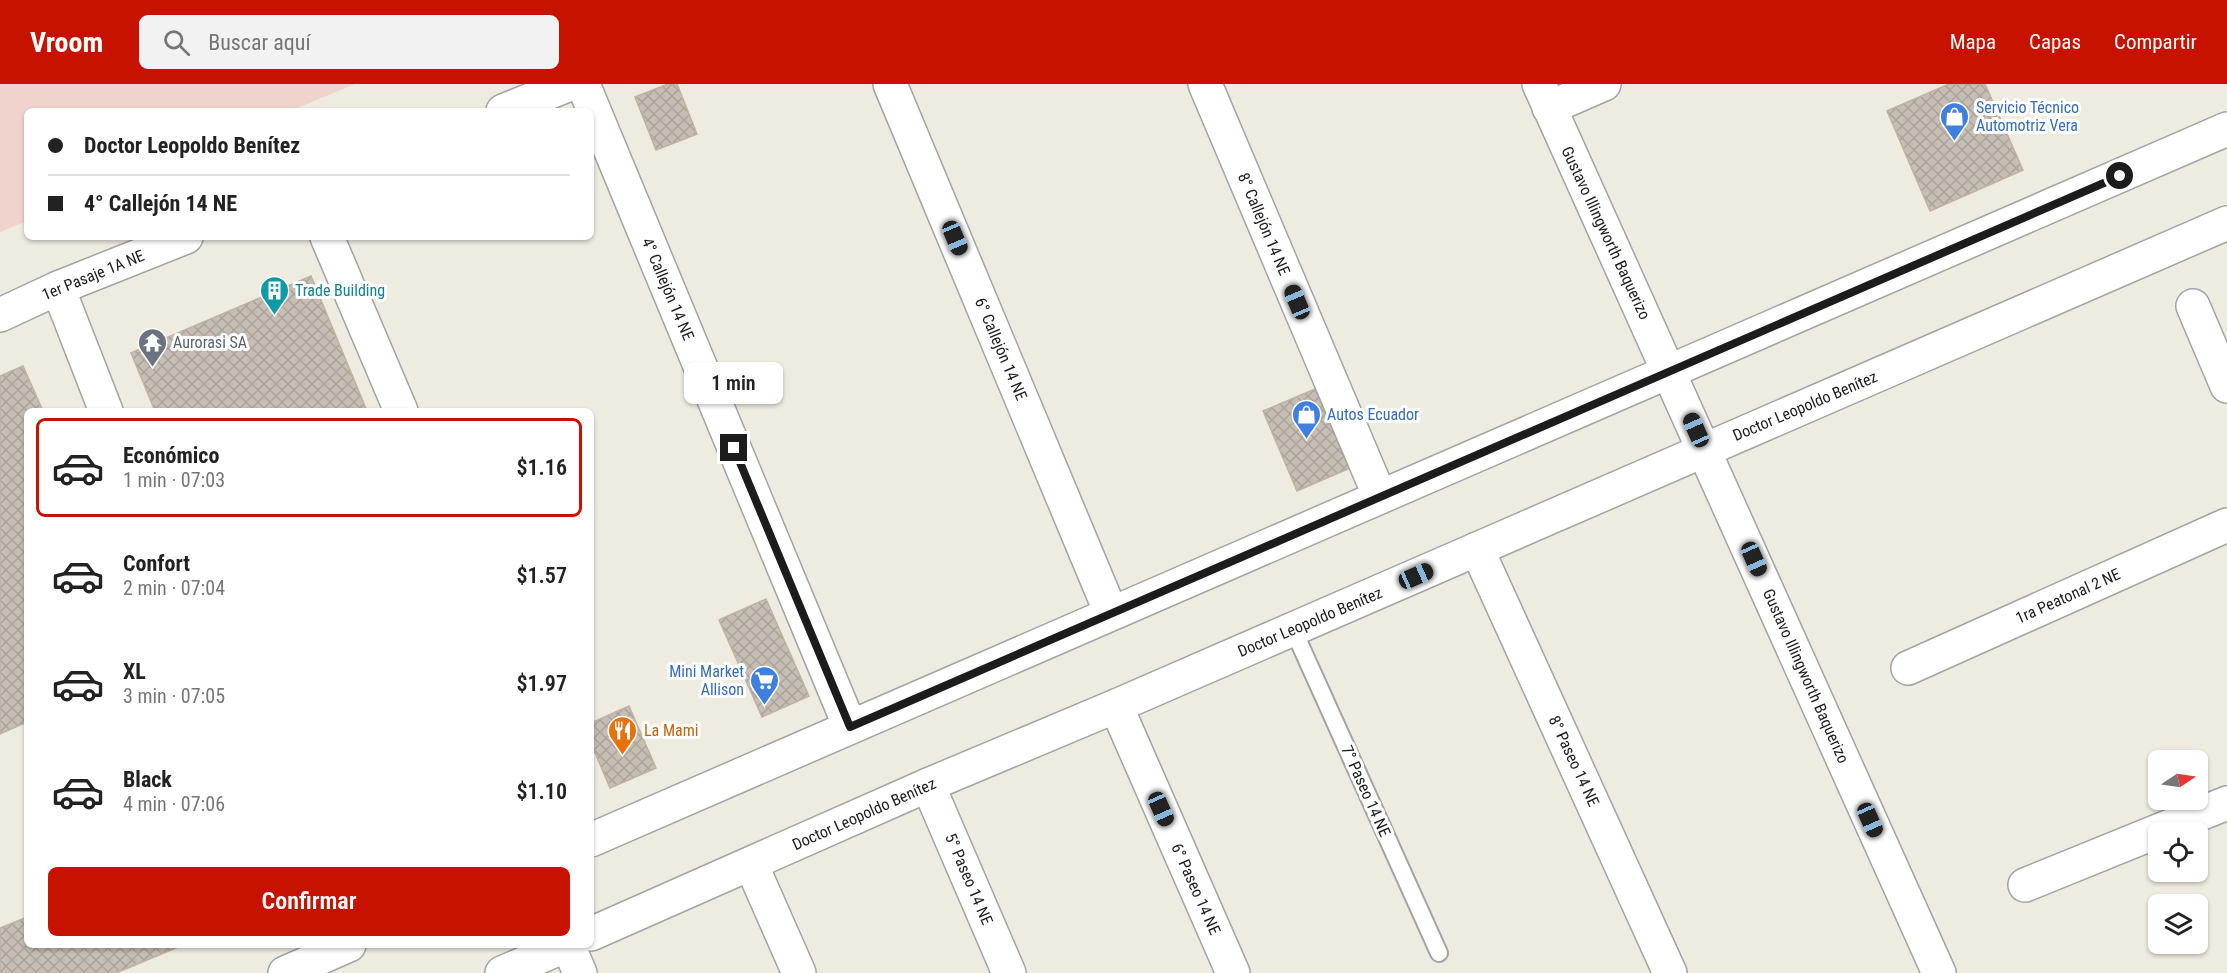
<!DOCTYPE html>
<html lang="es">
<head>
<meta charset="utf-8">
<style>
	body { margin:0; font-family:"Roboto Condensed",sans-serif; background:#f2f2f2; color:#222; height:100vh; display:flex; flex-direction:column; font-size:22px; white-space:nowrap }
	* { box-sizing:border-box; margin:0 }
	p { font-size:20px; color:#767676 }
	.icon { flex:none; width:33px; height:33px; fill:none; stroke:currentColor; stroke-width:2; stroke-linecap:round; stroke-linejoin:round }
	.map { position:relative; flex:1; overflow:hidden }
	.panel { position:absolute; left:24px; top:324px; width:570px; height:540px; display:flex; flex-direction:column; background:#fff; border-radius:9px; box-shadow:0 2px 4px #0004 }
	.panel>* { flex:none }
	.guide { position:absolute; left:24px; top:24px; width:570px; height:132px; border-radius:9px; box-shadow:0 2px 4px #0004; display:grid; align-content:center; height:132px; padding:0 24px; background:#fff }
	.needle { width:39px; rotate:77deg }
	.tools { position:absolute; left:2148px; top:666px; display:grid; gap:12px }
	.tools a { display:grid; place-items:center; width:60px; height:60px; border-radius:9px; background:#fff; box-shadow:0 2px 4px #0004; font-size:30px }
	.end { position:absolute; width:27px; height:27px; margin:-14px; border:8px solid #1c1c1c; background:#fff; box-shadow:0 0 0 3px #fff }
	.from { border-radius:50% }
	.bubble { position:absolute; height:42px; border-radius:9px; background:#fff; box-shadow:0 2px 4px #0004; font-size:20px; font-weight:600; line-height:42px; text-align:center }
	.car { position:absolute; width:18px; height:36px; margin:-18px -9px; border-radius:8px; box-shadow:0 0 4px 2px #0007; background:linear-gradient(#222 24%,#8ab4d8 0 40%,#222 0 76%,#8ab4d8 0 86%,#222 0) }
	.guide b { display:flex; align-items:center; gap:21px; height:57px; font-size:22px }
	.guide b+b { border-top:2px solid #e0e0e0 }
	.guide i { width:15px; height:15px; background:#222 }
	ul { padding:10px 0 0; list-style:none }
	li { display:flex; align-items:center; gap:18px; height:99px; margin:0 12px 9px; padding:0 12px; border:3px solid transparent; border-radius:9px }
	li div { flex:1 }
	li b { display:block; font-size:22px }
	li em { font-style:normal; font-weight:600 }
	li.on { border-color:#c81200 }
	li>.icon { width:54px; height:54px; stroke-width:1.5 }
	.primary-button { display:flex; gap:12px; margin-top:auto; padding:12px 24px }
	.primary-button a { flex:1; height:69px; border-radius:9px; background:#c81200; color:#fff; font-size:24px; font-weight:600; line-height:69px; text-align:center }
	header { display:flex; align-items:center; gap:36px; box-sizing:border-box; height:84px; padding:0 30px; background:#c81200; color:#fff }
	header strong { font-size:28px }
	nav { display:flex; gap:33px; margin-inline-start:auto; font-size:21px }
	.search { width:420px; height:54px; background:#f2f2f2; display:flex; align-items:center; gap:15px; box-sizing:border-box; padding:0 21px; border-radius:9px; color:#767676; font-size:22px }
	.map>svg:first-child { display:block }
	.commercial { fill:#f1d3ce }
	.building { fill:url(#building-cross-hatch); stroke:#c0b2a2; stroke-width:1.5 }
	.lines { fill:none; stroke-linecap:round; stroke-linejoin:round }
	.service-casing { stroke:#a3a3a3; stroke-width:20 }
	.minor-casing { stroke:#a3a3a3; stroke-width:36 }
	.tertiary-casing { stroke:#a3a3a3; stroke-width:36 }
	.service { stroke:#fff; stroke-width:16 }
	.minor { stroke:#fff; stroke-width:33 }
	.tertiary { stroke:#fff; stroke-width:33 }
	.route { stroke:#1c1c1c; stroke-width:8 }
	.labels { text-anchor:middle; dominant-baseline:central; stroke-width:6; stroke-linejoin:round; paint-order:stroke }
	.shop-label { font-size:16px; fill:#366cbe; stroke:#fff; text-anchor:start }
	.street-label { font-size:16px; fill:#1c1c1c; stroke:#fff }
	.culture-label { font-size:16px; fill:#0d838f; stroke:#fff; text-anchor:start }
	.worship-label { font-size:16px; fill:#5b616d; stroke:#fff; text-anchor:start }
	.food-label { font-size:16px; fill:#c56008; stroke:#fff; text-anchor:start }
</style>
</head>
<body>
<header>
<strong>Vroom</strong>
<div class="search"><svg class="icon" aria-label="search" viewBox="0 0 24 24"><circle cx="10" cy="10" r="6"/><path d="M15 15l6 6"/></svg>Buscar aquí</div>
<nav><a>Mapa</a><a>Capas</a><a>Compartir</a></nav>
</header>
<div class="map">
<svg width="2227" height="889" viewBox="0 0 2227 889">
	<defs>
		<pattern id="building-cross-hatch" width="8" height="8" patternUnits="userSpaceOnUse" patternTransform="scale(1.5)"><rect width="8" height="8" fill="#c6beb4"/><path d="M0 0l8 8M0 8l8-8" fill="none" stroke="#aaa39a"/></pattern>
	</defs>
	<rect width="100%" height="100%" fill="#eeebe1"/>
	<polygon class="commercial" points="0,0 355,0 290,27 27,27 27,137 0,148"/>
	<g class="building">
		<polygon points="668,0 677,0 697,50 656,66 635,13"/>
		<polygon points="1949,0 1985,0 2023,86 1930,127 1887,27"/>
		<polygon points="311,192 367,327 155,327 131,269"/>
		<polygon points="23,282 43,327 27,327 27,638 0,650 0,292"/>
		<polygon points="1315,305 1350,384 1297,407 1263,327"/>
		<polygon points="766,515 809,612 762,633 719,536"/>
		<polygon points="629,622 656,684 610,704 591,659 591,639"/>
		<polygon points="27,833 27,861 183,861 116,889 0,889 0,844"/>
	</g>
	<g class="lines">
		<defs>
			<polyline id="service" points="1293,545 1439,869"/>
			<g id="minor">
				<polyline points="583,0 850,643"/>
				<polyline points="890,0 1111,529"/>
				<polyline points="1205,0 1380,413"/>
				<polyline points="1539,0 1939,889"/>
				<polyline points="1549,24 1604,0"/>
				<polyline points="503,27 570,0"/>
				<polyline points="327,153 401,327"/>
				<polyline points="58,204 106,327"/>
				<polyline points="2193,222 2227,302"/>
				<polyline points="0,231 58,204 186,153"/>
				<polyline points="1477,465 1670,889"/>
				<polyline points="1908,584 2227,441"/>
				<polyline points="1116,622 1233,889"/>
				<polyline points="928,701 1009,889"/>
				<polyline points="751,780 799,889"/>
				<polyline points="2025,801 2227,719"/>
				<polyline points="568,861 580,889"/>
			</g>
			<g id="tertiary">
				<polyline points="591,756 2227,45"/>
				<polyline points="591,850 928,701 1116,622 2227,139"/>
				<polyline points="285,889 349,861"/>
				<polyline points="502,889 567,861"/>
			</g>
		</defs>
		<use href="#service" class="service-casing"/>
		<use href="#minor" class="minor-casing"/>
		<use href="#tertiary" class="tertiary-casing"/>
		<use href="#service" class="service"/>
		<use href="#minor" class="minor"/>
		<use href="#tertiary" class="tertiary"/>
	</g>
	<g class="lines">
		<polyline class="route" points="734,364 850,643 2120,92"/>
	</g>
	<defs>
		<symbol id="shop-pin" viewBox="-11 -11 22 30"><path d="M0 17L-7.5 6A9.5 9.5 0 1 1 7.5 6Z" fill="#3f7fe0" stroke="#fff"/><path d="M-5-2.5h2.3a2.7 3.5 0 0 1 5.4 0H5L5.5 6h-11ZM-1.5-2.5h3a1.5 2.3 0 0 0-3 0Z" fill="#fff"/></symbol>
		<symbol id="building-pin" viewBox="-11 -11 22 30"><path d="M0 17L-7.5 6A9.5 9.5 0 1 1 7.5 6Z" fill="#0f9aa8" stroke="#fff"/><path d="M-4-6H4V6H1V3H-1V6H-4ZM-2.5-4.3h1.7v1.8h-1.7ZM.8-4.3h1.7v1.8H.8ZM-2.5-1h1.7V.8h-1.7ZM.8-1h1.7V.8H.8Z" fill="#fff"/></symbol>
		<symbol id="temple-pin" viewBox="-11 -11 22 30"><path d="M0 17L-7.5 6A9.5 9.5 0 1 1 7.5 6Z" fill="#6b7280" stroke="#fff"/><path d="M0-6L5-2H3V0L6.5 2.5H4V6H1.5V3h-3V6H-4V2.5H-6.5L-3 0V-2H-5Z" fill="#fff"/></symbol>
		<symbol id="supermarket-pin" viewBox="-11 -11 22 30"><path d="M0 17L-7.5 6A9.5 9.5 0 1 1 7.5 6Z" fill="#3f7fe0" stroke="#fff"/><path d="M-6-5.5h2.5l.6 2H6L4.5 2H-2.5L-4.4-4H-6ZM-1.5 3.2a1.3 1.3 0 1 0 .1 0ZM3 3.2a1.3 1.3 0 1 0 .1 0Z" fill="#fff"/></symbol>
		<symbol id="restaurant-pin" viewBox="-11 -11 22 30"><path d="M0 17L-7.5 6A9.5 9.5 0 1 1 7.5 6Z" fill="#e8710a" stroke="#fff"/><path d="M-5-6h1v4h1v-4h1v4h1v-4h1v5L-1.5 .5V6h-2V.5L-5-1ZM5-6V6H3V1.5H1.5Q1.5-4 5-6Z" fill="#fff"/></symbol>
	</defs>
	<g fill-rule="evenodd">
		<use href="#shop-pin" x="1938" y="16" width="33" height="45"/>
		<use href="#building-pin" x="258" y="190" width="33" height="45"/>
		<use href="#temple-pin" x="136" y="242" width="33" height="45"/>
		<use href="#shop-pin" x="1290" y="314" width="33" height="45"/>
		<use href="#supermarket-pin" x="748" y="580" width="33" height="45"/>
		<use href="#restaurant-pin" x="606" y="630" width="33" height="45"/>
	</g>
	<g class="labels">
		<g class="shop-label">
			<text x="1976" y="23">Servicio Técnico<tspan x="1976" dy="18">Automotriz Vera</tspan></text>
			<text x="1327" y="330">Autos Ecuador</text>
			<text x="744" y="587" text-anchor="end">Mini Market<tspan x="744" dy="18">Allison</tspan></text>
		</g>
		<g class="street-label">
			<text transform="translate(1264 140) rotate(67)">8° Callejón 14 NE</text>
			<text transform="translate(1606 149) rotate(65)">Gustavo Illingworth Baquerizo</text>
			<text transform="translate(93 191) rotate(-22)">1er Pasaje 1A NE</text>
			<text transform="translate(668 205) rotate(67)">4° Callejón 14 NE</text>
			<text transform="translate(1001 265) rotate(67)">6° Callejón 14 NE</text>
			<text transform="translate(1805 322) rotate(-23)">Doctor Leopoldo Benítez</text>
			<text transform="translate(2068 512) rotate(-24)">1ra Peatonal 2 NE</text>
			<text transform="translate(1310 538) rotate(-23)">Doctor Leopoldo Benítez</text>
			<text transform="translate(1806 592) rotate(66)">Gustavo Illingworth Baquerizo</text>
			<text transform="translate(1574 677) rotate(65)">8° Paseo 14 NE</text>
			<text transform="translate(1366 707) rotate(66)">7° Paseo 14 NE</text>
			<text transform="translate(864 730) rotate(-24)">Doctor Leopoldo Benítez</text>
			<text transform="translate(969 795) rotate(67)">5° Paseo 14 NE</text>
			<text transform="translate(1196 805) rotate(66)">6° Paseo 14 NE</text>
		</g>
		<g class="culture-label">
			<text x="295" y="206">Trade Building</text>
		</g>
		<g class="worship-label">
			<text x="173" y="258">Aurorasi SA</text>
		</g>
		<g class="food-label">
			<text x="644" y="646">La Mami</text>
		</g>
	</g>
</svg>
<div class="tools">
<a><svg class="needle" viewBox="-14 -14 28 28"><path d="M0-13l5 13h-10z" fill="#e53935"/><path d="M0 13l5-13h-10z" fill="#767676"/></svg></a>
<a><svg class="icon" aria-label="locate" viewBox="0 0 24 24"><circle cx="12" cy="12" r="6"/><path d="M12 2v4M12 18v4M2 12h4M18 12h4"/></svg></a>
<a><svg class="icon" aria-label="layers" viewBox="0 0 24 24"><path d="M12 4l9 5-9 5-9-5zM3 14l9 5 9-5"/></svg></a>
</div>
<i class="end from" style="left:2120px;top:92px"></i>
<i class="end" style="left:734px;top:364px"></i>
<div class="bubble" style="left:684px;top:278px;width:99px">1 min</div>
<i class="car" style="left:955px;top:154px;rotate:157deg"></i>
<i class="car" style="left:1297px;top:218px;rotate:337deg"></i>
<i class="car" style="left:1696px;top:346px;rotate:336deg"></i>
<i class="car" style="left:1754px;top:475px;rotate:156deg"></i>
<i class="car" style="left:1416px;top:492px;rotate:66deg"></i>
<i class="car" style="left:1161px;top:725px;rotate:156deg"></i>
<i class="car" style="left:1870px;top:736px;rotate:156deg"></i>
<div class="guide">
<b><i class="from"></i>Doctor Leopoldo Benítez</b>
<b><i></i>4° Callejón 14 NE</b>
</div>
<section class="panel">
<ul>
<li class="on"><svg class="icon" aria-label="car" viewBox="0 0 24 24"><path d="M5 17H2v-5l4-1 3-4h7l3 4 3 1v5h-3M9 17h6M6 11h13"/><circle cx="7" cy="17" r="2"/><circle cx="17" cy="17" r="2"/></svg><div><b>Económico</b><p>1 min · 07:03</p></div><em>$1.16</em></li>
<li><svg class="icon" aria-label="car" viewBox="0 0 24 24"><path d="M5 17H2v-5l4-1 3-4h7l3 4 3 1v5h-3M9 17h6M6 11h13"/><circle cx="7" cy="17" r="2"/><circle cx="17" cy="17" r="2"/></svg><div><b>Confort</b><p>2 min · 07:04</p></div><em>$1.57</em></li>
<li><svg class="icon" aria-label="car" viewBox="0 0 24 24"><path d="M5 17H2v-5l4-1 3-4h7l3 4 3 1v5h-3M9 17h6M6 11h13"/><circle cx="7" cy="17" r="2"/><circle cx="17" cy="17" r="2"/></svg><div><b>XL</b><p>3 min · 07:05</p></div><em>$1.97</em></li>
<li><svg class="icon" aria-label="car" viewBox="0 0 24 24"><path d="M5 17H2v-5l4-1 3-4h7l3 4 3 1v5h-3M9 17h6M6 11h13"/><circle cx="7" cy="17" r="2"/><circle cx="17" cy="17" r="2"/></svg><div><b>Black</b><p>4 min · 07:06</p></div><em>$1.10</em></li>
</ul>
<div class="primary-button"><a>Confirmar</a></div>
</section>
</div>
</body>
</html>
